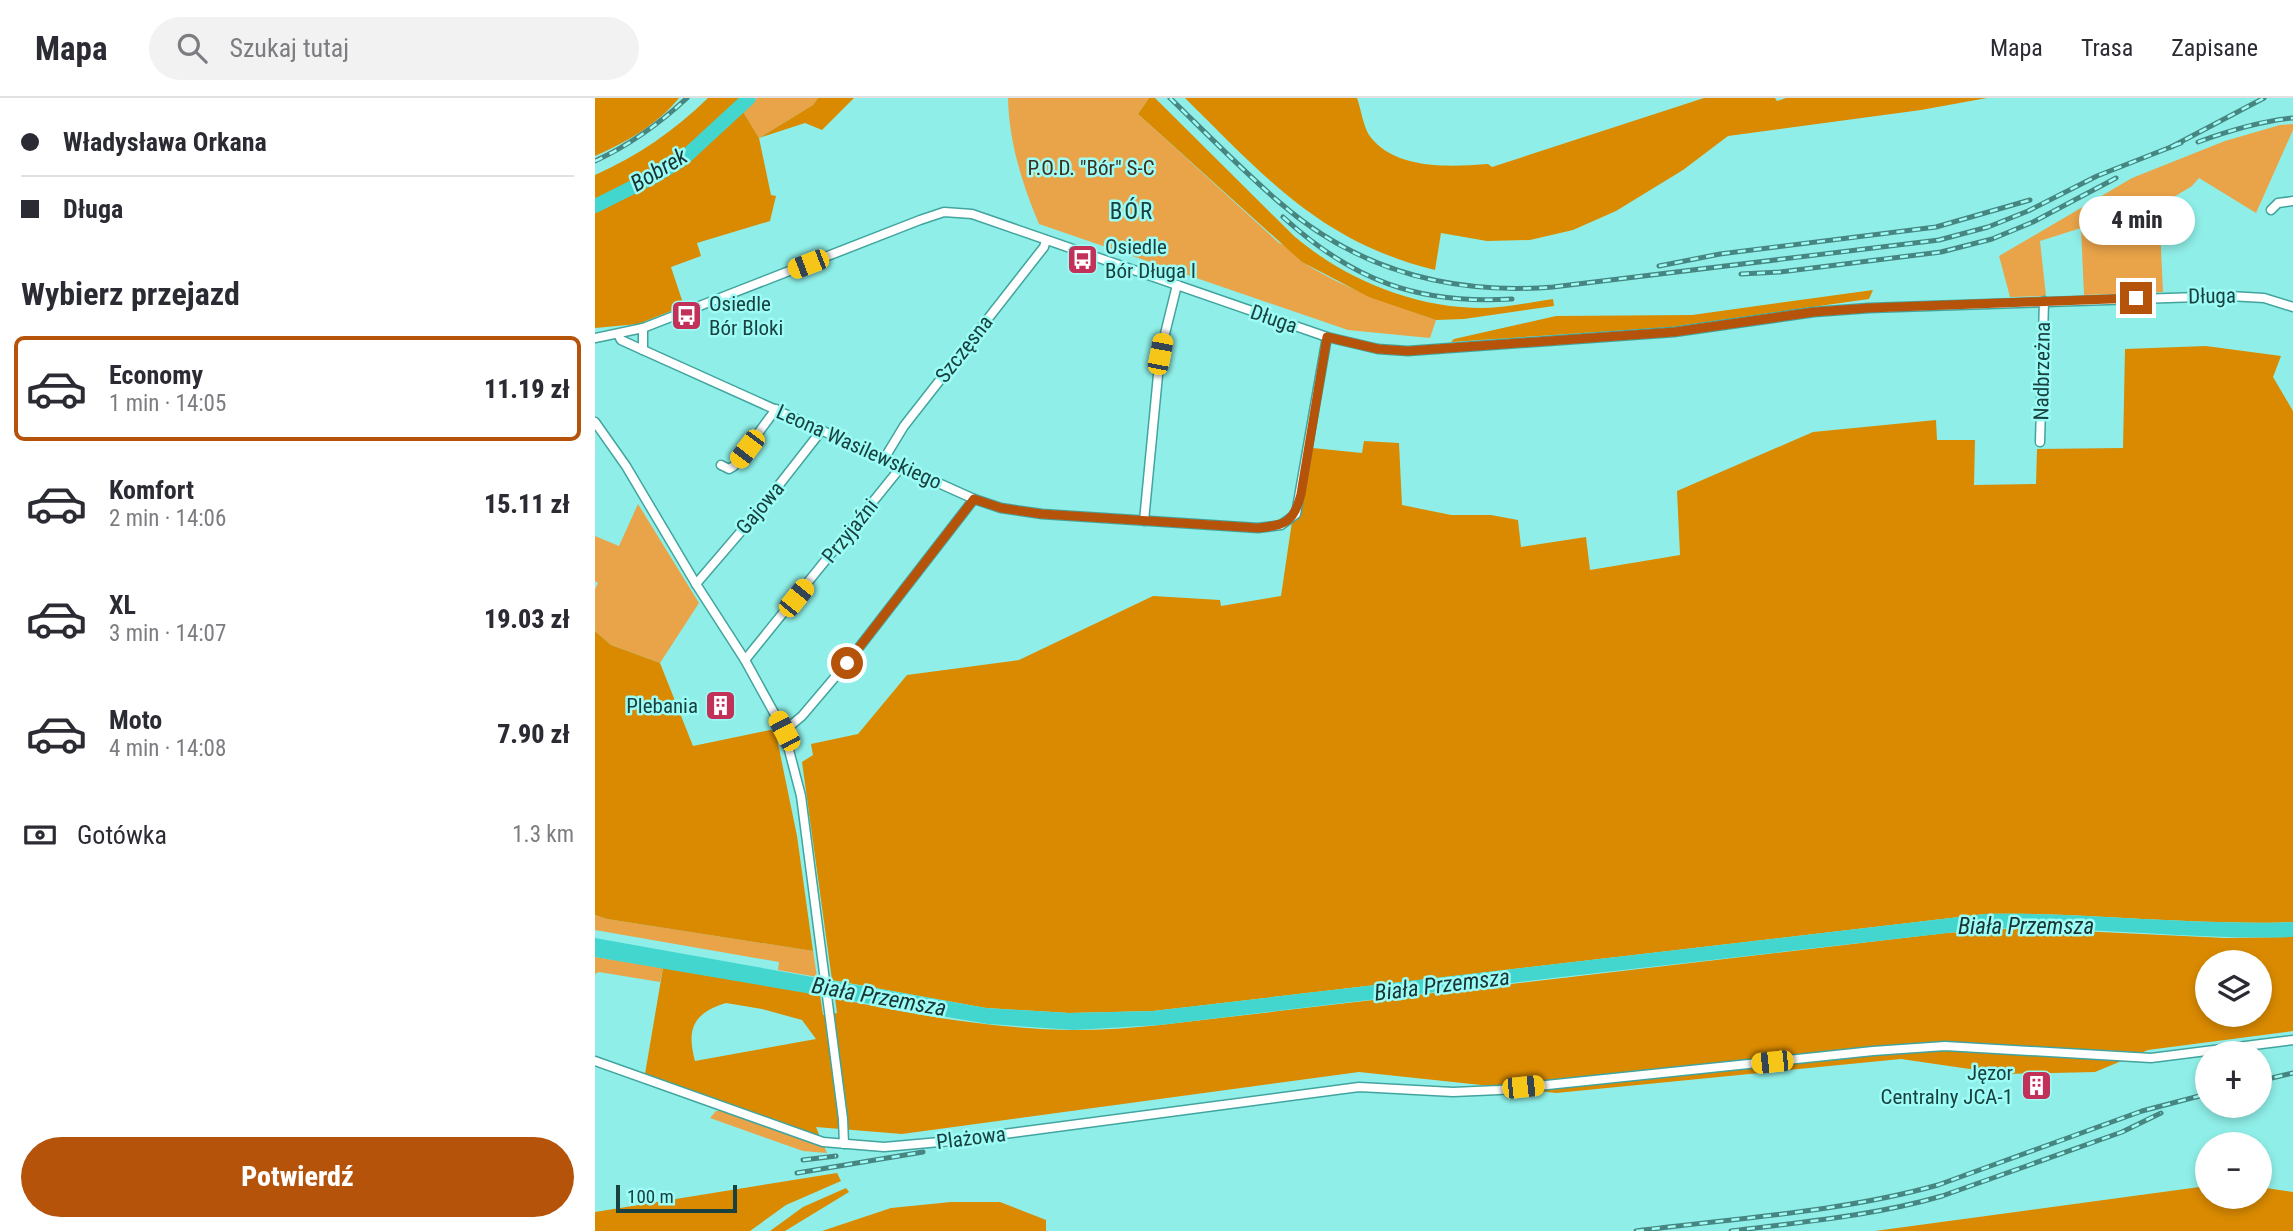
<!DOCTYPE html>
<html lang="pl">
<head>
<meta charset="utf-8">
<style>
	body { margin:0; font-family:"Roboto Condensed",sans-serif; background:#f2f2f3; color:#2b2b33; height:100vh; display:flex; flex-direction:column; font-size:26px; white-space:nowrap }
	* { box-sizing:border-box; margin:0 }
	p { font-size:23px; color:#7c7c81 }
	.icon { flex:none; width:38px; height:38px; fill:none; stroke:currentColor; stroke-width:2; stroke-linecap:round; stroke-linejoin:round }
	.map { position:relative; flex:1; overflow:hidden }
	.drawer { display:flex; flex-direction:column; background:#fff; width:595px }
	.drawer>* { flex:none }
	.guide { display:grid; align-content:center; height:154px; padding:0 21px; background:#fff }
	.tools { position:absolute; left:1600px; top:852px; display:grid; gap:14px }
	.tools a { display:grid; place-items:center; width:77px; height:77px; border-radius:50%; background:#fff; box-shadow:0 4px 10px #0003; font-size:35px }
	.scale { position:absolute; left:21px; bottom:18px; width:121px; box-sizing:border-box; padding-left:7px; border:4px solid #19413f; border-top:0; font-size:19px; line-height:24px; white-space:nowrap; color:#19413f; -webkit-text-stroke:5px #9dfcf5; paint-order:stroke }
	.end { position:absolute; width:32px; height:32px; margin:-16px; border:9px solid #b45309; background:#fff; box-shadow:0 0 0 4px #fff }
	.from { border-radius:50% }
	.bubble { position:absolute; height:49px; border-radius:24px; background:#fff; box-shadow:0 4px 10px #0003; font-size:23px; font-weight:800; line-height:49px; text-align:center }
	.car { position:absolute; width:21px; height:42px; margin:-21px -10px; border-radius:9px; box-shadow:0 0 5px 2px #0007; background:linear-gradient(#f5c518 24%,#345 0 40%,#f5c518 0 76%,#345 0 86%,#f5c518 0) }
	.guide b { display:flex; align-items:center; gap:24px; height:66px; font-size:26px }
	.guide b+b { border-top:2px solid #e1e1e2 }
	.guide i { width:18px; height:18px; background:#2b2b33 }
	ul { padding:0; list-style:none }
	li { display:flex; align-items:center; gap:21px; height:105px; margin:0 14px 10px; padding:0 7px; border:4px solid transparent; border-radius:10px }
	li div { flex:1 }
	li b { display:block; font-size:26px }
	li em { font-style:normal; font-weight:800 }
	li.on { border-color:#b45309 }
	li>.icon { width:63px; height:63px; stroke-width:1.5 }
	h2 { padding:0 21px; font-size:32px; line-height:84px }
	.pay { display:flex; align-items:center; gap:18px; height:77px; padding:0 21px; font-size:26px }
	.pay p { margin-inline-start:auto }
	.button { display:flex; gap:14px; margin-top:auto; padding:14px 21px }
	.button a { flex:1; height:80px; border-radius:42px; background:#b45309; color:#fff; font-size:28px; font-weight:800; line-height:80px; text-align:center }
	header { display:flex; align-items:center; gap:42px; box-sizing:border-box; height:98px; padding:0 35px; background:#fff; border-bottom:2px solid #e1e1e2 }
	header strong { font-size:33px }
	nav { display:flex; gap:38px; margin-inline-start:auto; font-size:24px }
	.search { width:490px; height:63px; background:#f2f2f3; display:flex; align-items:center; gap:18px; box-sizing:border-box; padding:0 24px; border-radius:38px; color:#7c7c81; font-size:26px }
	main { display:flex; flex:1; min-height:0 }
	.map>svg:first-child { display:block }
	.green { fill:#e9a349 }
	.forest { fill:#d98a00; fill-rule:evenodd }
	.water { fill:#43d6ce }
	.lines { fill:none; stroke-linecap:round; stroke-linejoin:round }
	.river { stroke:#43d6ce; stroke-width:14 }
	.street-casing { stroke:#42a49e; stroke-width:11 }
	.street { stroke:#fff; stroke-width:8 }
	.rail-casing { stroke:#478581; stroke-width:5 }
	.rail { stroke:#9dfcf5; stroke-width:2.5; stroke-dasharray:8; stroke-linecap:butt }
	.route { stroke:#b45309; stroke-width:9 }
	.labels { text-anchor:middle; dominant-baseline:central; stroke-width:5; stroke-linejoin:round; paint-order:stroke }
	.park-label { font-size:21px; fill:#3e2e1d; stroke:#9dfcf5 }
	.poi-label { font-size:21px; fill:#19413f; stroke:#9dfcf5; text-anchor:start }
	.street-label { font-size:21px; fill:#19413f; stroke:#9dfcf5 }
	.water-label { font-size:23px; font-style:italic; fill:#173533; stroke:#9dfcf5 }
	.neighbourhood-label { font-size:23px; letter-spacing:2px; fill:#19413f; stroke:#9dfcf5 }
</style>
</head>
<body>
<header>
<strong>Mapa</strong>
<div class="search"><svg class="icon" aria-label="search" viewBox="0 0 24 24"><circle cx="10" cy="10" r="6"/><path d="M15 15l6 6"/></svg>Szukaj tutaj</div>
<nav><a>Mapa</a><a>Trasa</a><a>Zapisane</a></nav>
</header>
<main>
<section class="drawer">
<div class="guide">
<b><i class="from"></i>Władysława Orkana</b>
<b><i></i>Długa</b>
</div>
<h2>Wybierz przejazd</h2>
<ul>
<li class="on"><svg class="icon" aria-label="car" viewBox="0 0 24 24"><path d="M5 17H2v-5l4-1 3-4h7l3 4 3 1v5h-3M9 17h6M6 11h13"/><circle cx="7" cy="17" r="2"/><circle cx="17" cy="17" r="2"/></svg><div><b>Economy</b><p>1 min · 14:05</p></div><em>11.19 zł</em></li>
<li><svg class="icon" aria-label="car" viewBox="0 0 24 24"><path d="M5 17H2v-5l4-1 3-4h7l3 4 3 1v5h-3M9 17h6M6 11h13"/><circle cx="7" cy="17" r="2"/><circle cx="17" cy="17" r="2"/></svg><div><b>Komfort</b><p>2 min · 14:06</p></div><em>15.11 zł</em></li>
<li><svg class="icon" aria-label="car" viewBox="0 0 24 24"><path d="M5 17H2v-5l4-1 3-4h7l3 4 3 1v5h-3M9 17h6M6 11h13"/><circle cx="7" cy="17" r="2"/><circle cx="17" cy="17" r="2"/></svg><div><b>XL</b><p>3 min · 14:07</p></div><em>19.03 zł</em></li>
<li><svg class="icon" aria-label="car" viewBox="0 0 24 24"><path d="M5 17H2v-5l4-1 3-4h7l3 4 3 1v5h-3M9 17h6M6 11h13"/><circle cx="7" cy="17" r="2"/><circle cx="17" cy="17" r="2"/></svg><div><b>Moto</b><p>4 min · 14:08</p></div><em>7.90 zł</em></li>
</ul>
<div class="pay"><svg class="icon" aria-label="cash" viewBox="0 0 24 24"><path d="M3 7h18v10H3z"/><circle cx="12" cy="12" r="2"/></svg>Gotówka<p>1.3 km</p></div>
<div class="button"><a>Potwierdź</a></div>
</section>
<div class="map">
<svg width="1698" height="1133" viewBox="0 0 1698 1133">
	<rect width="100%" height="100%" fill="#8fefe8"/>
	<g class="green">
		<polygon points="162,0 223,0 218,7 164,40 148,14"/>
		<path d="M413 0H554L543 16 684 145C695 149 700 159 709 165 750 191 796 206 841 222L835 240 753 232 444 126C427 86 414 44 413 0Z"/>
		<polygon points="1698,26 1698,32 1661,115 1604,80 1597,88 1564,108 1568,194 1489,197 1486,130 1445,143 1451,198 1415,199 1404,158 1537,80 1630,43 1685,27"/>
		<polygon points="43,406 104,505 65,565 16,547 0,533 0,491 3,485 0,483 0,438 24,448"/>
		<polygon points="0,817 12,821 218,853 222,879 183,872 184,864 0,832"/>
		<polygon points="0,859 68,870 65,884 4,874 0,876"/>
		<polygon points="121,1013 129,1013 229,1048 232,1055 208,1053 115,1020"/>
	</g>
	<g class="forest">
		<path d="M0 0H84C63 26 30 45 0 58Z"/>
		<path d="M113 0H145L142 4 164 40 218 7 223 0H259L227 32 210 25 164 40 176 97 181 98 175 123 102 145 106 158 76 169 89 208 43 226 0 230V77C43 58 79 33 113 0Z"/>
		<path d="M554 0H560L699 138C751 182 819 210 888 210 911 210 935 204 958 201L959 208 869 221 841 222 774 199 707 164 543 16Z"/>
		<path d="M590 0H762C766 11 768 27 774 37 799 72 854 69 893 66L897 69 1109 0H1180L1182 3 1191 0H1392L1326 12 1133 38 1088 72 1021 113 978 132 935 142 892 143 846 135 840 172C726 144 670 79 590 0Z"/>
		<polygon points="1278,192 1274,201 1076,229 856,244 859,241 961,218 1097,217"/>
		<path d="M1611 248 1686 258 1678 279 1698 313V824C1595 828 1493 814 1390 816L558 913 474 915 391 910 237 882 207 664 218 657 216 646 263 636 312 577 424 562 558 498 625 502 626 508 686 498 708 349 767 355 769 343 804 345 807 407 856 417H896L923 422 926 449 991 439 995 472 1085 457 1082 393 1218 334 1341 322 1342 342H1380L1379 387 1441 386 1442 351 1528 350 1530 251Z"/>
		<polygon points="0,533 16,547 65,565 98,648 180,631 202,738 218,853 12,821 0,817"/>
		<path d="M1424 830 1630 840 1698 839V933L1553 952 1500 974 1409 976 1306 961 961 995 764 974 307 1036 221 1029 225 1039 50 976 68 870 225 897 228 917 242 915 240 900C318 917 399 931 479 932 508 932 537 930 565 927L1351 835ZM1612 864H1664V917H1612ZM131 905 167 911 207 922 221 941 100 963C91 930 99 915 131 905Z"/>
		<polygon points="242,1075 246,1083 191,1107 155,1133 0,1133 0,1114"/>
		<polygon points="1612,1088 1612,1099 1664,1099 1664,1089 1698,1094 1698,1133 1280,1133"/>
		<polygon points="251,1090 254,1094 190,1133 175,1133 208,1109"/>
		<polygon points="356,1104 405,1104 451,1122 451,1133 227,1133 296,1110"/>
	</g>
	<path class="water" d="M1390 816C1493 814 1595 828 1698 824V839C1594 842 1491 827 1388 831L958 880 565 927 479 932 393 926 0 859V840L391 910 474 915 558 913Z"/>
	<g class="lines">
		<polyline class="river" points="0,108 60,78 88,61 154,0"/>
		<defs>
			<g id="street">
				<polyline points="1676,112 1683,105 1698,103"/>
				<polyline points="48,230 48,252"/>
				<polyline points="23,236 26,242 48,252 379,401 406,410 447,416 663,430 686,427 701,416 732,239"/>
				<polyline points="0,240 48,230 325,122 349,114 377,116 732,239 783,251 813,253 1079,234 1219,214 1274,210 1634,198 1669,200 1698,209"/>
				<polyline points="0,324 31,368 101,486 150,562 189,633 206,698 248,1021 249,1046"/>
				<polyline points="1445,344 1449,203"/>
				<polyline points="289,361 309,328 449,149 451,142"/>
				<polyline points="126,367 134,371 139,368 181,311"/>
				<polyline points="549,423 565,256 582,187"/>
				<polyline points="101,486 166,410 227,332"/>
				<polyline points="150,562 306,369"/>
				<polyline points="189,633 207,618 252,565 379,401"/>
				<polyline points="0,963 228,1044 289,1049 356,1043 764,989 858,994 904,992 1278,953 1350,948 1556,960 1698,942"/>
			</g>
		</defs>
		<use href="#street" class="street-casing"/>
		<use href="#street" class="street"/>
		<defs>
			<g id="rail">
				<path d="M575 0C611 35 646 71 684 104 763 173 855 197 958 189L1344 142 1393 129 1433 113 1502 78 1586 45"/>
				<path d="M1603 44C1633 33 1666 23 1698 20"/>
				<polyline points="1576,49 1669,0"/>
				<path d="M0 63C35 47 64 26 92 0"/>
				<path d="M688 119C757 182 823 207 917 201"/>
				<polyline points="1064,168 1125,156 1341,129 1435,102"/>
				<polyline points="1146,176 1185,174 1346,154 1397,141 1438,124 1521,80"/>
				<polyline points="1664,983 1698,975"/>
				<polyline points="208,1062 241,1058"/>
				<polyline points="202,1075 328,1054"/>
				<path d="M1041 1133C1142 1120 1246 1114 1343 1087L1547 1013 1612 996"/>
				<path d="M1136 1133C1207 1124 1278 1118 1347 1098L1527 1034 1566 1015"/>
			</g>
		</defs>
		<use href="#rail" class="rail-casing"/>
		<use href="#rail" class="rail"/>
	</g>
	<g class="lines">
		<path class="route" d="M252 565 379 401 406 410 447 416 663 430C691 427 699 424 706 396L732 239 783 251 813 253 1079 234 1219 214 1274 210 1541 200"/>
	</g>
	<defs>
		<symbol id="bus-square" viewBox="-11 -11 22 22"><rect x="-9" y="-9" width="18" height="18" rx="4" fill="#c13158" stroke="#9dfcf5"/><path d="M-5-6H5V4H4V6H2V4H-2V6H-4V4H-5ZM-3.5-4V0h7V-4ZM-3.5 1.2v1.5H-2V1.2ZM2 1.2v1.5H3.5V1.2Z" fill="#fff"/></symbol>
		<symbol id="building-square" viewBox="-11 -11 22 22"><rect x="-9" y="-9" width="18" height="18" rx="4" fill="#c13158" stroke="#9dfcf5"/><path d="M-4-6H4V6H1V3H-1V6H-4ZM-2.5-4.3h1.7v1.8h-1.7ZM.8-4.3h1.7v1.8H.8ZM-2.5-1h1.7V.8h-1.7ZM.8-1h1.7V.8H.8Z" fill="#fff"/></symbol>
	</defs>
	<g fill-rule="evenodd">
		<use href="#bus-square" x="470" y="144" width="35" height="35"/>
		<use href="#bus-square" x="74" y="200" width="35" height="35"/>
		<use href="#building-square" x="108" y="590" width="35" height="35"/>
		<use href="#building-square" x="1424" y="970" width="35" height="35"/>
	</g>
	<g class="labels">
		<g class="park-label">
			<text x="496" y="70">P.O.D. "Bór" S-C</text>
		</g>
		<g class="poi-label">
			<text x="510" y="149">Osiedle<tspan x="510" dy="24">Bór Długa I</tspan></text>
			<text x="114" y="206">Osiedle<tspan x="114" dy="24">Bór Bloki</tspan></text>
			<text x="103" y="608" text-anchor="end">Plebania</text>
			<text x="1418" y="975" text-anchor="end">Jęzor<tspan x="1418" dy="24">Centralny JCA-1</tspan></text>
		</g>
		<g class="street-label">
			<text transform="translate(1617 198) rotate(-1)">Długa</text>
			<text transform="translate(679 221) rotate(19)">Długa</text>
			<text transform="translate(369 251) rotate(-52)">Szczęsna</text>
			<text transform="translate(1447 273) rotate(-89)">Nadbrzeżna</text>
			<text transform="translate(264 349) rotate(24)">Leona Wasilewskiego</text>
			<text transform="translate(165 410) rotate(-50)">Gajowa</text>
			<text transform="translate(255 433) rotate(-51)">Przyjaźni</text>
			<text transform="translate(376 1040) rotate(-7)">Plażowa</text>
		</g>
		<g class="water-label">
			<text transform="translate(64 72) rotate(-31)">Bobrek</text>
			<text x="1431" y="828">Biała Przemsza</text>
			<text transform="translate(847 887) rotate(-7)">Biała Przemsza</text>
			<text transform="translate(284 899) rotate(10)">Biała Przemsza</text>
		</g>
		<g class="neighbourhood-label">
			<text x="537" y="113">BÓR</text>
		</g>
	</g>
</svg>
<div class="tools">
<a><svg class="icon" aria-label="layers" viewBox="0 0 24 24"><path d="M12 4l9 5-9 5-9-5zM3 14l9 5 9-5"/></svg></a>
<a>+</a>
<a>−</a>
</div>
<div class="scale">100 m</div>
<i class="end from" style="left:252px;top:565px"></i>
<i class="end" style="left:1541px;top:200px"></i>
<div class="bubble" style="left:1484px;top:98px;width:116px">4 min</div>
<i class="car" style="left:213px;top:166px;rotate:249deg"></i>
<i class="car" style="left:565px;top:256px;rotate:11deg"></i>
<i class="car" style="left:152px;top:351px;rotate:217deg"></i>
<i class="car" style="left:201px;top:500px;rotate:39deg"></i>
<i class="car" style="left:189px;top:633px;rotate:332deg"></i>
<i class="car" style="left:1177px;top:964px;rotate:264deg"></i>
<i class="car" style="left:928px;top:989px;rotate:84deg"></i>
</div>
</main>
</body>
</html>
